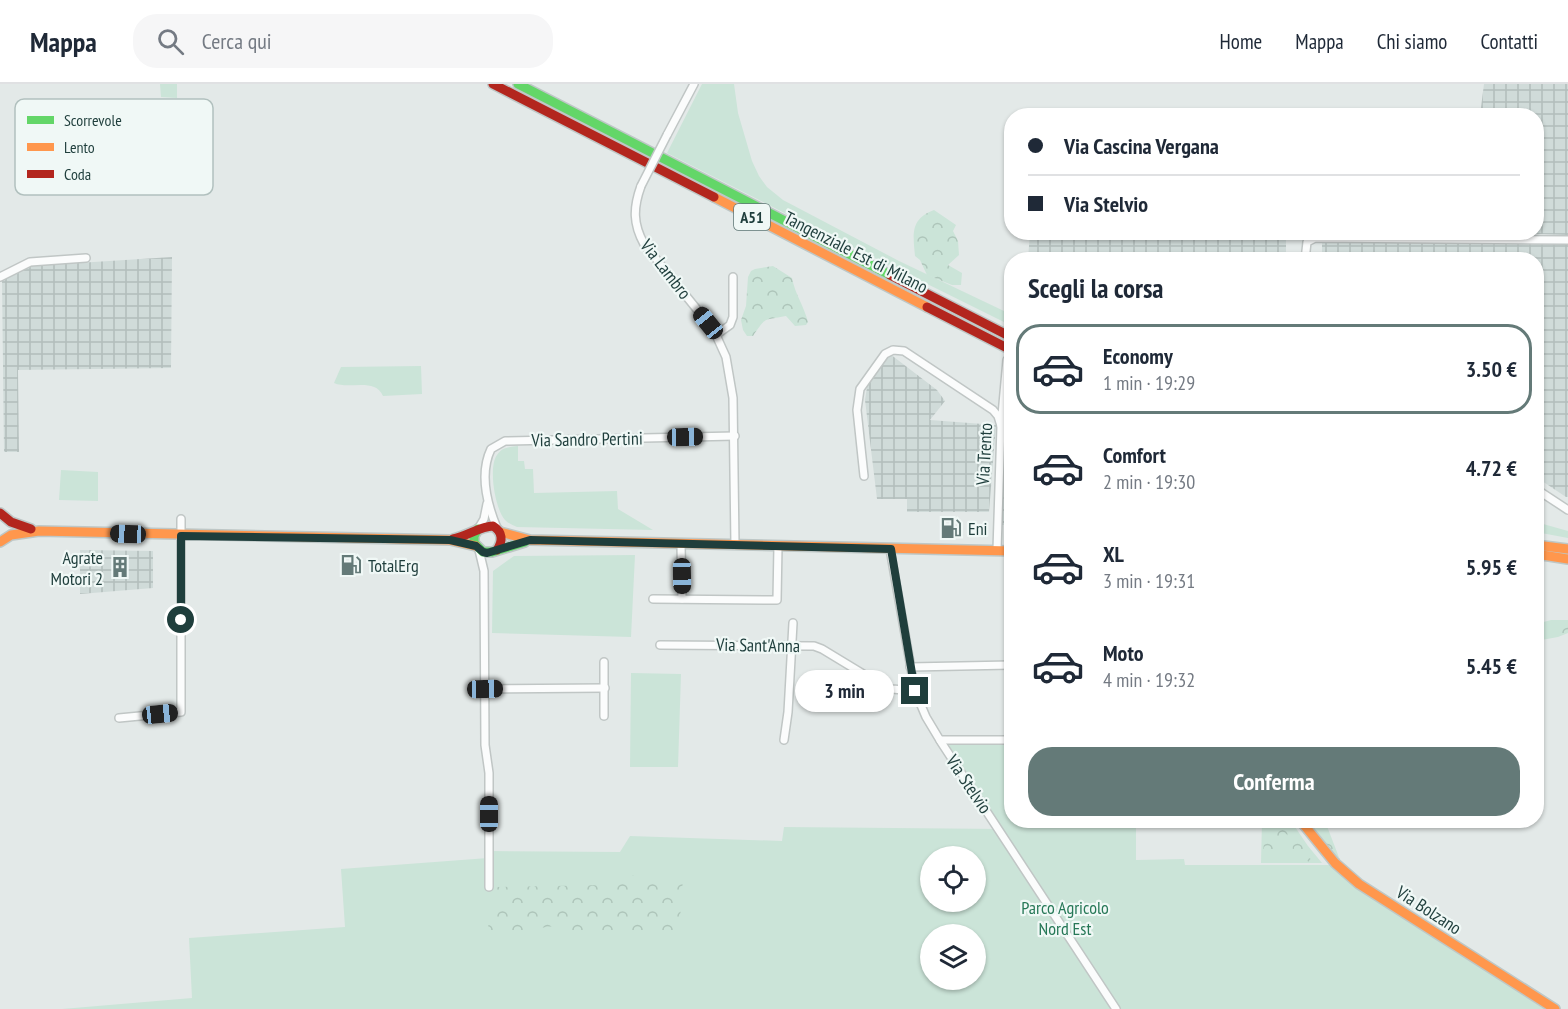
<!DOCTYPE html>
<html lang="it">
<head>
<meta charset="utf-8">
<style>
	body { margin:0; font-family:"PT Sans Narrow",sans-serif; background:#f6f6f7; color:#1f2937; height:100vh; display:flex; flex-direction:column; font-size:22px; white-space:nowrap }
	* { box-sizing:border-box; margin:0 }
	p { font-size:20px; color:#747a83 }
	.icon { flex:none; width:33px; height:33px; fill:none; stroke:currentColor; stroke-width:2; stroke-linecap:round; stroke-linejoin:round }
	.map { position:relative; flex:1; overflow:hidden }
	.side { position:absolute; left:1004px; top:168px; width:540px; height:576px; display:flex; flex-direction:column; background:#fff; border-radius:24px; box-shadow:0 2px 4px #0004 }
	.side>* { flex:none }
	.banner { position:absolute; left:1004px; top:24px; width:540px; height:132px; border-radius:24px; box-shadow:0 2px 4px #0004; display:grid; align-content:center; height:132px; padding:0 24px; background:#fff }
	.buttons { position:absolute; left:920px; top:762px; display:grid; gap:12px }
	.buttons a { display:grid; place-items:center; width:66px; height:66px; border-radius:50%; background:#fff; box-shadow:0 2px 4px #0004; font-size:30px }
	.end { position:absolute; width:27px; height:27px; margin:-14px; border:8px solid #1f3e3c; background:#fff; box-shadow:0 0 0 3px #fff }
	.from { border-radius:50% }
	.bubble { position:absolute; height:42px; border-radius:21px; background:#fff; box-shadow:0 2px 4px #0004; font-size:20px; font-weight:700; line-height:42px; text-align:center }
	.car { position:absolute; width:18px; height:36px; margin:-18px -9px; border-radius:8px; box-shadow:0 0 4px 2px #0007; background:linear-gradient(#222 24%,#8ab4d8 0 40%,#222 0 76%,#8ab4d8 0 86%,#222 0) }
	.banner b { display:flex; align-items:center; gap:21px; height:57px; font-size:22px }
	.banner b+b { border-top:2px solid #e0e1e3 }
	.banner i { width:15px; height:15px; background:#1f2937 }
	ul { padding:0; list-style:none }
	li { display:flex; align-items:center; gap:18px; height:90px; margin:0 12px 9px; padding:0 12px; border:3px solid transparent; border-radius:24px }
	li div { flex:1 }
	li b { display:block; font-size:22px }
	li em { font-style:normal; font-weight:700 }
	li.selected { border-color:#647a78 }
	li>.icon { width:54px; height:54px; stroke-width:1.5 }
	h2 { padding:0 24px; font-size:27px; line-height:72px }
	.action { display:flex; gap:12px; margin-top:auto; padding:12px 24px }
	.action a { flex:1; height:69px; border-radius:24px; background:#647a78; color:#fff; font-size:24px; font-weight:700; line-height:69px; text-align:center }
	header { display:flex; align-items:center; gap:36px; box-sizing:border-box; height:84px; padding:0 30px; background:#fff; border-bottom:2px solid #e0e1e3 }
	header strong { font-size:28px }
	nav { display:flex; gap:33px; margin-inline-start:auto; font-size:21px }
	.search { width:420px; height:54px; background:#f6f6f7; display:flex; align-items:center; gap:15px; box-sizing:border-box; padding:0 21px; border-radius:24px; color:#747a83; font-size:22px }
	.map>svg:first-child { display:block }
	.industrial { fill:url(#industrial-grid) }
	.green { fill:#cbe4d8; fill-rule:evenodd }
	.forest { fill:url(#forest-crowns) }
	.lines { fill:none; stroke-linecap:round; stroke-linejoin:round }
	.street-casing { stroke:#c0c6c5; stroke-width:10 }
	.fast-casing { stroke:#bec7c6; stroke-width:12 }
	.slow-casing { stroke:#bec7c6; stroke-width:12 }
	.jam-casing { stroke:#bec7c6; stroke-width:12 }
	.street { stroke:#fbfcfc; stroke-width:7 }
	.fast { stroke:#63d668; stroke-width:9 }
	.slow { stroke:#ff974d; stroke-width:9 }
	.jam { stroke:#b3261e; stroke-width:9 }
	.street-bridge-casing { stroke:#c0c6c5; stroke-width:10; stroke-linecap:butt }
	.street-bridge { stroke:#fbfcfc; stroke-width:7 }
	.route { stroke:#1f3e3c; stroke-width:8 }
	.labels { text-anchor:middle; dominant-baseline:central; stroke-width:4.5; stroke-linejoin:round; paint-order:stroke }
	.shield { fill:#f0f8f6; stroke:#5e7674; stroke-width:1.5 }
	.shield-label { font-size:16px; font-weight:bold; fill:#1f3e3c }
	.street-label { font-size:18px; fill:#1f3e3c; stroke:#f0f8f6 }
	.poi-label { font-size:18px; fill:#1f3e3c; stroke:#f0f8f6; text-anchor:start }
	.park-label { font-size:18px; fill:#267857; stroke:#f0f8f6 }
	.key { fill:#f0f8f6; stroke:#b1c0be; stroke-width:1.5 }
	.key-label { font-size:16px; fill:#1f3e3c }
</style>
</head>
<body>
<header>
<strong>Mappa</strong>
<div class="search"><svg class="icon" aria-label="search" viewBox="0 0 24 24"><circle cx="10" cy="10" r="6"/><path d="M15 15l6 6"/></svg>Cerca qui</div>
<nav><a>Home</a><a>Mappa</a><a>Chi siamo</a><a>Contatti</a></nav>
</header>
<div class="map">
<svg width="1568" height="925" viewBox="0 0 1568 925">
	<defs>
		<pattern id="industrial-grid" width="8" height="8" patternUnits="userSpaceOnUse" patternTransform="scale(1.5)"><rect width="8" height="8" fill="#d0dbd9"/><path d="M0 4h8M4 0v8" fill="none" stroke="#b2bdbb"/></pattern>
		<pattern id="forest-crowns" width="20" height="18" patternUnits="userSpaceOnUse" patternTransform="scale(1.5)"><rect width="20" height="18" fill="#cbe4d8"/><path d="M2 6a3 3 0 1 1 6 0M12 15a3 3 0 1 1 6 0" fill="none" stroke="#aec5ba"/></pattern>
	</defs>
	<rect width="100%" height="100%" fill="#e3e9e8"/>
	<g class="industrial">
		<polygon points="1484,0 1568,0 1568,151 1507,149 1536,148 1536,32 1480,31"/>
		<polygon points="1030,149 1286,149 1286,175 1028,175"/>
		<polygon points="1322,156 1568,157 1568,413 1566,413 1536,393 1536,176 1322,175"/>
		<polygon points="172,173 171,284 18,286 19,368 4,368 2,195 31,182"/>
		<polygon points="890,270 937,306 945,317 930,336 996,341 989,428 907,428 907,415 877,415 865,316 867,303"/>
		<polygon points="1008,290 1011,291 1011,441 1000,441"/>
		<polygon points="80,466 153,467 153,504 80,510"/>
	</g>
	<g class="green">
		<polygon points="160,0 177,0 177,14 161,13"/>
		<polygon points="702,0 734,0 738,29 752,77 759,92 767,103 783,116 899,177 1004,227 1004,238 802,138 667,69"/>
		<path d="M421 282 422 310 383 312C375 293 349 306 334 299L341 283Z"/>
		<path d="M518 362V377H524L525 385H533L534 409 617 407 618 425 653 446 517 443C513 441 509 440 505 436 495 425 488 383 497 371 502 363 510 363 518 362Z"/>
		<polygon points="61,386 98,388 98,417 59,416"/>
		<polygon points="1536,438 1568,447 1568,454 1536,448"/>
		<polygon points="635,471 631,553 492,549 493,487 514,472"/>
		<polygon points="631,589 681,590 678,683 630,683"/>
		<path d="M952 657 1011 658V736L1136 737V776L1184 775 1185 781H1332L1544 925H62L192 914 189 854 345 843 341 785 488 774 489 767 620 768 630 752 782 757 784 743 1003 745 949 662ZM930 772H975V818H930ZM930 850H975V896H930Z"/>
		<polygon points="1262,736 1291,737 1308,762 1322,779 1261,779"/>
	</g>
	<g class="forest">
		<path d="M934 126 956 141 953 147 958 157 959 171 948 181 962 189 961 201H952L927 191 920 176 915 172C913 150 910 135 934 126Z"/>
		<path d="M773 182 792 194C795 210 804 222 808 238L806 241 795 242 786 232C762 237 767 232 753 252H747L743 246 741 236 746 222 748 193 751 187 755 185Z"/>
		<polygon points="1551,536 1568,536 1568,549 1558,553 1536,557 1536,540"/>
		<path d="M1290 737C1295 743 1311 771 1311 778L1294 774 1292 759 1287 750 1273 757 1277 772 1276 778 1266 779 1263 772 1265 737Z"/>
		<polygon points="1308,737 1325,737 1340,776 1322,757"/>
		<polygon points="614,791 683,794 679,849 557,851 554,842 486,852 497,803 611,801"/>
	</g>
	<g class="lines">
		<defs>
			<g id="street">
				<polyline points="667,51 694,0"/>
				<path d="M641 102C633 124 633 140 644 160L708 239 716 251 726 273 733 314 735 461"/>
				<polyline points="1305,176 1307,158 1315,154 1568,156"/>
				<polyline points="0,193 30,178 86,174"/>
				<polyline points="1010,238 1011,220"/>
				<polyline points="716,251 730,241 733,233 733,193"/>
				<polyline points="864,392 857,326 860,305 885,270 893,266 904,267 993,326 998,332 1001,342"/>
				<polyline points="1536,405 1568,426"/>
				<path d="M497 444C487 420 479 390 491 365L505 357 735 352"/>
				<polyline points="478,445 484,435 487,420"/>
				<polyline points="681,460 682,515"/>
				<polyline points="890,465 915,607 926,633 941,658 1116,925"/>
				<polyline points="479,466 484,487 485,661 489,689 489,803"/>
				<polyline points="997,466 1001,342 1007,276"/>
				<polyline points="653,515 777,516 778,462"/>
				<polyline points="660,561 814,562 822,565 883,602 892,605 915,607"/>
				<polyline points="910,583 1011,581"/>
				<polyline points="485,605 605,604"/>
				<polyline points="604,632 604,578"/>
				<polyline points="119,634 181,628 181,435"/>
				<polyline points="784,656 788,628 793,539"/>
				<polyline points="940,656 1011,656"/>
			</g>
			<g id="fast">
				<polyline points="518,0 890,191"/>
				<polyline points="478,445 474,452 474,459 483,468 492,468 525,458"/>
			</g>
			<g id="slow">
				<polyline points="714,113 927,223"/>
				<polyline points="500,448 530,456 1011,467"/>
				<polyline points="0,458 11,451 39,447 450,456 476,462"/>
				<polyline points="1536,461 1568,465"/>
				<polyline points="1536,470 1568,475"/>
				<polyline points="1300,736 1335,779 1359,800 1555,925"/>
			</g>
			<g id="jam">
				<polyline points="493,0 714,113"/>
				<polyline points="890,191 1011,253"/>
				<polyline points="927,223 1011,266"/>
				<polyline points="0,429 11,438 31,445"/>
				<path d="M453 455C467 452 481 442 493 442 503 448 503 457 497 466"/>
			</g>
		</defs>
		<use href="#street" class="street-casing"/>
		<use href="#fast" class="fast-casing"/>
		<use href="#slow" class="slow-casing"/>
		<use href="#jam" class="jam-casing"/>
		<use href="#street" class="street"/>
		<use href="#fast" class="fast"/>
		<use href="#slow" class="slow"/>
		<use href="#jam" class="jam"/>
		<defs>
			<polyline id="street-bridge" points="641,102 667,51"/>
		</defs>
		<use href="#street-bridge" class="street-bridge-casing"/>
		<use href="#street-bridge" class="street-bridge"/>
	</g>
	<g class="lines">
		<polyline class="route" points="181,536 181,452 450,456 476,462 483,468 487,469 530,456 891,465 915,607"/>
	</g>
	<defs>
		<symbol id="fuel-bare" viewBox="-9 -9 18 18"><path d="M-5.5-6h7V0h2V4h1.3V-2.5L3-4.5l.8-.8L6-3V5H2.5V1h-1V6h-7ZM-4.2-4.7v3.2H.2V-4.7Z" fill="#647a78" stroke="#f0f8f6" stroke-width="2.5" paint-order="stroke"/></symbol>
		<symbol id="building-bare" viewBox="-9 -9 18 18"><path d="M-4-6H4V6H1V3H-1V6H-4ZM-2.5-4.3h1.7v1.8h-1.7ZM.8-4.3h1.7v1.8H.8ZM-2.5-1h1.7V.8h-1.7ZM.8-1h1.7V.8H.8Z" fill="#647a78" stroke="#f0f8f6" stroke-width="2.5" paint-order="stroke"/></symbol>
	</defs>
	<g fill-rule="evenodd">
		<use href="#fuel-bare" x="936" y="429" width="30" height="30"/>
		<use href="#fuel-bare" x="336" y="466" width="30" height="30"/>
		<use href="#building-bare" x="105" y="468" width="30" height="30"/>
	</g>
	<g class="labels">
		<rect class="shield" x="734" y="120" width="36" height="26" rx="4.5"/>
		<g class="shield-label">
			<text x="752" y="133">A51</text>
		</g>
		<g class="street-label">
			<text transform="translate(856 168) rotate(27)">Tangenziale Est di Milano</text>
			<text transform="translate(666 185) rotate(52)">Via Lambro</text>
			<text transform="translate(587 355) rotate(-1)">Via Sandro Pertini</text>
			<text transform="translate(984 370) rotate(-87)">Via Trento</text>
			<text transform="translate(758 561) rotate(1)">Via Sant'Anna</text>
			<text transform="translate(969 700) rotate(56)">Via Stelvio</text>
			<text transform="translate(1429 826) rotate(33)">Via Bolzano</text>
		</g>
		<g class="poi-label">
			<text x="968" y="444">Eni</text>
			<text x="103" y="473" text-anchor="end">Agrate<tspan x="103" dy="21">Motori 2</tspan></text>
			<text x="368" y="481">TotalErg</text>
		</g>
		<g class="park-label">
			<text x="1065" y="823">Parco Agricolo<tspan x="1065" dy="21">Nord Est</tspan></text>
		</g>
	</g>
	<rect x="15" y="15" width="198" height="96" rx="9" class="key"/>
	<rect x="27" y="32" width="27" height="8" fill="#63d668"/>
	<rect x="27" y="59" width="27" height="8" fill="#ff974d"/>
	<rect x="27" y="86" width="27" height="8" fill="#b3261e"/>
	<g class="key-label">
		<text x="64" y="42">Scorrevole</text>
		<text x="64" y="69">Lento</text>
		<text x="64" y="96">Coda</text>
	</g>
</svg>
<div class="buttons">
<a><svg class="icon" aria-label="locate" viewBox="0 0 24 24"><circle cx="12" cy="12" r="6"/><path d="M12 2v4M12 18v4M2 12h4M18 12h4"/></svg></a>
<a><svg class="icon" aria-label="layers" viewBox="0 0 24 24"><path d="M12 4l9 5-9 5-9-5zM3 14l9 5 9-5"/></svg></a>
</div>
<i class="end from" style="left:181px;top:536px"></i>
<i class="end" style="left:915px;top:607px"></i>
<div class="bubble" style="left:795px;top:586px;width:99px">3 min</div>
<i class="car" style="left:708px;top:239px;rotate:321deg"></i>
<i class="car" style="left:685px;top:353px;rotate:89deg"></i>
<i class="car" style="left:128px;top:450px;rotate:272deg"></i>
<i class="car" style="left:682px;top:492px;rotate:179deg"></i>
<i class="car" style="left:485px;top:605px;rotate:89deg"></i>
<i class="car" style="left:160px;top:630px;rotate:84deg"></i>
<i class="car" style="left:489px;top:730px;rotate:0deg"></i>
<div class="banner">
<b><i class="from"></i>Via Cascina Vergana</b>
<b><i></i>Via Stelvio</b>
</div>
<section class="side">
<h2>Scegli la corsa</h2>
<ul>
<li class="selected"><svg class="icon" aria-label="car" viewBox="0 0 24 24"><path d="M5 17H2v-5l4-1 3-4h7l3 4 3 1v5h-3M9 17h6M6 11h13"/><circle cx="7" cy="17" r="2"/><circle cx="17" cy="17" r="2"/></svg><div><b>Economy</b><p>1 min · 19:29</p></div><em>3.50 €</em></li>
<li><svg class="icon" aria-label="car" viewBox="0 0 24 24"><path d="M5 17H2v-5l4-1 3-4h7l3 4 3 1v5h-3M9 17h6M6 11h13"/><circle cx="7" cy="17" r="2"/><circle cx="17" cy="17" r="2"/></svg><div><b>Comfort</b><p>2 min · 19:30</p></div><em>4.72 €</em></li>
<li><svg class="icon" aria-label="car" viewBox="0 0 24 24"><path d="M5 17H2v-5l4-1 3-4h7l3 4 3 1v5h-3M9 17h6M6 11h13"/><circle cx="7" cy="17" r="2"/><circle cx="17" cy="17" r="2"/></svg><div><b>XL</b><p>3 min · 19:31</p></div><em>5.95 €</em></li>
<li><svg class="icon" aria-label="car" viewBox="0 0 24 24"><path d="M5 17H2v-5l4-1 3-4h7l3 4 3 1v5h-3M9 17h6M6 11h13"/><circle cx="7" cy="17" r="2"/><circle cx="17" cy="17" r="2"/></svg><div><b>Moto</b><p>4 min · 19:32</p></div><em>5.45 €</em></li>
</ul>
<div class="action"><a>Conferma</a></div>
</section>
</div>
</body>
</html>
